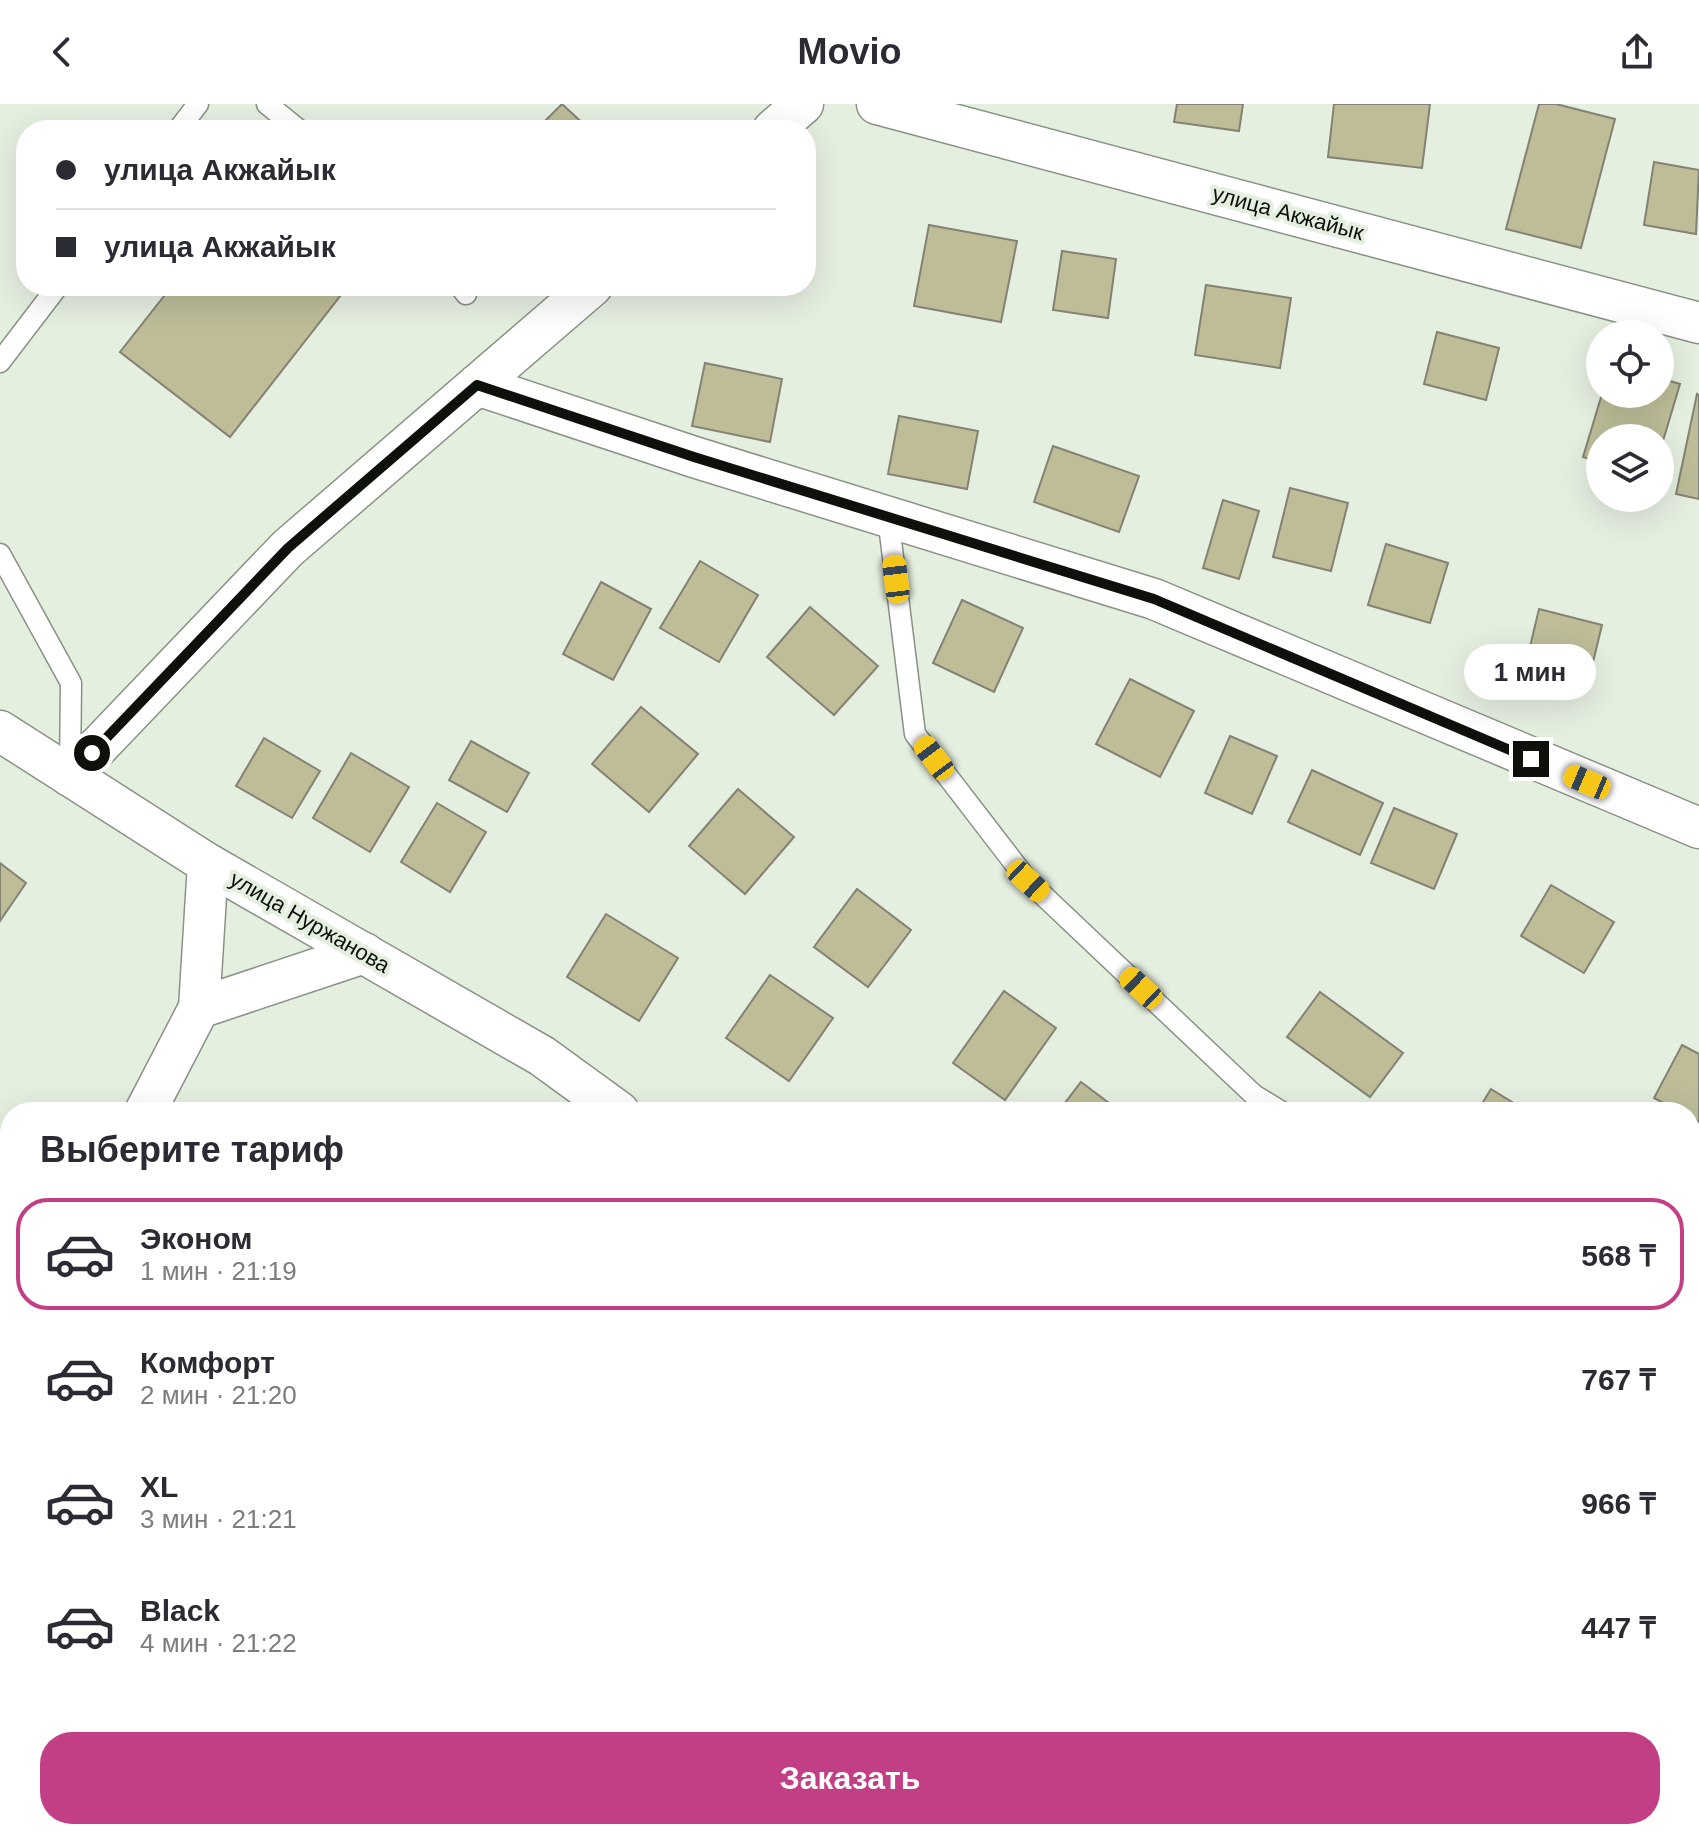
<!DOCTYPE html>
<html lang="ru">
<head>
<meta charset="utf-8">
<style>
	body { margin:0; font-family:Helvetica,sans-serif; background:#f2f2f3; color:#2b2b33; height:100vh; display:flex; flex-direction:column; font-size:30px; white-space:nowrap }
	* { box-sizing:border-box; margin:0 }
	p { font-size:26px; color:#7c7c81 }
	.icon { flex:none; width:44px; height:44px; fill:none; stroke:currentColor; stroke-width:2; stroke-linecap:round; stroke-linejoin:round }
	.map { position:relative; flex:1; overflow:hidden }
	.sheet { position:absolute; left:0px; top:998px; width:1700px; height:738px; display:flex; flex-direction:column; background:#fff; border-radius:32px 32px 0 0; box-shadow:0 8px 32px #0002 }
	.sheet>* { flex:none }
	.guide { position:absolute; left:16px; top:16px; width:800px; height:176px; border-radius:32px; box-shadow:0 8px 32px #0002; display:grid; align-content:center; height:176px; padding:0 40px; background:#fff }
	.buttons { position:absolute; left:1586px; top:216px; display:grid; gap:16px }
	.buttons a { display:grid; place-items:center; width:88px; height:88px; border-radius:50%; background:#fff; box-shadow:0 8px 32px #0002; font-size:40px }
	.end { position:absolute; width:36px; height:36px; margin:-18px; border:10px solid #0d100b; background:#fff; box-shadow:0 0 0 4px #fff }
	.from { border-radius:50% }
	.bubble { position:absolute; height:56px; border-radius:28px; background:#fff; box-shadow:0 8px 32px #0002; font-size:26px; font-weight:600; line-height:56px; text-align:center }
	.car { position:absolute; width:24px; height:48px; margin:-24px -12px; border-radius:10px; box-shadow:0 0 6px 2px #0007; background:linear-gradient(#f5c518 24%,#345 0 40%,#f5c518 0 76%,#345 0 86%,#f5c518 0) }
	.guide b { display:flex; align-items:center; gap:28px; height:76px; font-size:30px }
	.guide b+b { border-top:2px solid #e1e1e2 }
	.guide i { width:20px; height:20px; background:#2b2b33 }
	ul { padding:0; list-style:none }
	li { display:flex; align-items:center; gap:24px; height:112px; margin:0 16px 12px; padding:0 24px; border:4px solid transparent; border-radius:32px }
	li div { flex:1 }
	li b { display:block; font-size:30px }
	li em { font-style:normal; font-weight:600 }
	li.current { border-color:#c33f85 }
	li>.icon { width:72px; height:72px; stroke-width:1.5 }
	h2 { padding:0 40px; font-size:36px; line-height:96px }
	.cta { display:flex; gap:16px; margin-top:auto; padding:16px 40px }
	.cta a { flex:1; height:92px; border-radius:32px; background:#c33f85; color:#fff; font-size:32px; font-weight:600; line-height:92px; text-align:center }
	header { display:flex; justify-content:space-between; align-items:center; height:104px; padding:0 40px; background:#fff; font-size:36px; font-weight:600 }
	.map>svg:first-child { display:block }
	.building { fill:#bebd98; stroke:#838273; stroke-width:2 }
	.lines { fill:none; stroke-linecap:round; stroke-linejoin:round }
	.service-casing { stroke:#899285; stroke-width:23 }
	.minor-casing { stroke:#899285; stroke-width:43 }
	.service { stroke:#fff; stroke-width:20 }
	.minor { stroke:#fff; stroke-width:40 }
	.route { stroke:#0d100b; stroke-width:10 }
	.labels { text-anchor:middle; dominant-baseline:central; stroke-width:8; stroke-linejoin:round; paint-order:stroke }
	.street-label { font-size:22px; fill:#0d100b; stroke:#e5efe0 }
</style>
</head>
<body>
<header><svg class="icon" aria-label="back" viewBox="0 0 24 24"><path d="M15 5l-7 7 7 7"/></svg>Movio<svg class="icon" aria-label="share" viewBox="0 0 24 24"><path d="M12 15V3M7 8l5-5 5 5M5 13v7h14v-7"/></svg></header>
<div class="map">
<svg width="1699" height="1735" viewBox="0 0 1699 1735">
	<rect width="100%" height="100%" fill="#e5efe0"/>
	<g class="building">
		<polygon points="562,0 590,26 536,26"/>
		<polygon points="1177,0 1243,0 1239,27 1174,18"/>
		<polygon points="1334,0 1430,0 1422,64 1328,53"/>
		<polygon points="1539,0 1556,0 1615,15 1581,144 1506,125"/>
		<polygon points="1654,58 1699,66 1696,130 1644,121"/>
		<polygon points="929,121 1017,137 1001,218 914,202"/>
		<polygon points="1062,147 1116,155 1108,214 1053,206"/>
		<polygon points="1206,181 1291,194 1280,264 1195,251"/>
		<polygon points="172,182 348,182 230,333 120,248"/>
		<polygon points="1437,228 1499,244 1486,296 1424,280"/>
		<polygon points="705,259 782,275 770,338 692,322"/>
		<polygon points="1660,274 1680,280 1660,347 1660,334 1600,334 1600,358 1583,353 1602,290 1660,290"/>
		<polygon points="1697,290 1699,291 1699,395 1676,390"/>
		<polygon points="899,312 978,327 967,385 888,370"/>
		<polygon points="1053,342 1139,372 1119,428 1034,398"/>
		<polygon points="1290,384 1348,399 1331,467 1273,453"/>
		<polygon points="1223,396 1259,407 1239,475 1203,464"/>
		<polygon points="1386,440 1448,459 1430,519 1368,501"/>
		<polygon points="700,457 758,491 719,558 660,524"/>
		<polygon points="601,478 651,505 613,576 563,550"/>
		<polygon points="962,496 1023,524 994,588 933,559"/>
		<polygon points="810,503 878,562 834,611 767,553"/>
		<polygon points="1539,505 1602,521 1587,583 1524,568"/>
		<polygon points="1130,575 1194,607 1160,673 1096,640"/>
		<polygon points="641,603 698,650 649,708 592,660"/>
		<polygon points="1230,632 1277,652 1252,710 1205,689"/>
		<polygon points="264,634 320,667 292,714 236,682"/>
		<polygon points="471,637 529,669 507,708 449,676"/>
		<polygon points="351,649 409,683 370,748 313,714"/>
		<polygon points="1312,666 1383,699 1360,751 1288,718"/>
		<polygon points="738,685 794,733 745,790 689,742"/>
		<polygon points="437,699 486,728 450,788 401,758"/>
		<polygon points="1394,704 1457,730 1434,785 1371,759"/>
		<polygon points="0,759 26,779 0,817"/>
		<polygon points="1551,781 1614,818 1584,869 1521,832"/>
		<polygon points="857,785 911,826 868,883 814,843"/>
		<polygon points="606,810 678,854 639,917 567,873"/>
		<polygon points="770,871 833,914 789,977 726,934"/>
		<polygon points="1004,887 1056,924 1005,996 953,959"/>
		<polygon points="1320,888 1403,949 1370,993 1287,933"/>
		<polygon points="1682,941 1699,950 1699,1018 1690,1013 1690,1008 1680,1008 1654,994"/>
		<polygon points="1081,978 1121,1008 1058,1008"/>
		<polygon points="1491,985 1528,1008 1477,1008"/>
		<polygon points="1690,1125 1699,1131 1699,1216 1690,1210"/>
		<polygon points="0,1405 10,1411 10,1460 0,1476"/>
		<polygon points="1690,1639 1699,1648 1699,1655 1690,1664"/>
		<polygon points="287,1726 344,1726 338,1735 302,1735"/>
		<polygon points="922,1726 931,1726 945,1735 916,1735"/>
		<polygon points="1207,1726 1239,1726 1232,1735 1219,1735"/>
		<polygon points="1405,1726 1448,1726 1457,1735 1396,1735"/>
	</g>
	<g class="lines">
		<defs>
			<g id="service">
				<polyline points="267,0 299,26"/>
				<polyline points="178,26 198,0"/>
				<polyline points="460,182 466,190"/>
				<polyline points="0,258 58,182"/>
				<polyline points="888,413 915,630 1028,777 1254,991 1282,1008"/>
				<polyline points="0,450 71,579 70,668"/>
				<polyline points="1690,1256 1699,1262"/>
				<polyline points="1690,1461 1699,1452"/>
			</g>
			<g id="minor">
				<polyline points="877,0 1699,219"/>
				<polyline points="773,26 803,0"/>
				<polyline points="477,281 694,353 1154,495 1699,724"/>
				<polyline points="0,627 208,760 542,952 619,1008"/>
				<polyline points="70,672 288,444 592,182"/>
				<polyline points="199,904 208,760"/>
				<polyline points="145,1008 199,904 364,849"/>
				<polyline points="0,1286 10,1267"/>
				<polyline points="0,1333 10,1340"/>
				<polyline points="602,1726 616,1735"/>
				<polyline points="1631,1726 1644,1735"/>
			</g>
		</defs>
		<use href="#service" class="service-casing"/>
		<use href="#minor" class="minor-casing"/>
		<use href="#service" class="service"/>
		<use href="#minor" class="minor"/>
	</g>
	<g class="lines">
		<polyline class="route" points="92,649 288,444 477,281 694,353 1154,495 1531,655"/>
	</g>
	<g class="labels">
		<g class="street-label">
			<text transform="translate(1288 109) rotate(15)">улица Акжайык</text>
			<text transform="translate(310 818) rotate(30)">улица Нуржанова</text>
		</g>
	</g>
</svg>
<div class="buttons">
<a><svg class="icon" aria-label="locate" viewBox="0 0 24 24"><circle cx="12" cy="12" r="6"/><path d="M12 2v4M12 18v4M2 12h4M18 12h4"/></svg></a>
<a><svg class="icon" aria-label="layers" viewBox="0 0 24 24"><path d="M12 4l9 5-9 5-9-5zM3 14l9 5 9-5"/></svg></a>
</div>
<i class="end from" style="left:92px;top:649px"></i>
<i class="end" style="left:1531px;top:655px"></i>
<div class="bubble" style="left:1464px;top:540px;width:132px">1 мин</div>
<i class="car" style="left:896px;top:475px;rotate:353deg"></i>
<i class="car" style="left:934px;top:654px;rotate:323deg"></i>
<i class="car" style="left:1587px;top:678px;rotate:293deg"></i>
<i class="car" style="left:1028px;top:777px;rotate:133deg"></i>
<i class="car" style="left:1141px;top:884px;rotate:313deg"></i>
<div class="guide">
<b><i class="from"></i>улица Акжайык</b>
<b><i></i>улица Акжайык</b>
</div>
<section class="sheet">
<h2>Выберите тариф</h2>
<ul>
<li class="current"><svg class="icon" aria-label="car" viewBox="0 0 24 24"><path d="M5 17H2v-5l4-1 3-4h7l3 4 3 1v5h-3M9 17h6M6 11h13"/><circle cx="7" cy="17" r="2"/><circle cx="17" cy="17" r="2"/></svg><div><b>Эконом</b><p>1 мин · 21:19</p></div><em>568 ₸</em></li>
<li><svg class="icon" aria-label="car" viewBox="0 0 24 24"><path d="M5 17H2v-5l4-1 3-4h7l3 4 3 1v5h-3M9 17h6M6 11h13"/><circle cx="7" cy="17" r="2"/><circle cx="17" cy="17" r="2"/></svg><div><b>Комфорт</b><p>2 мин · 21:20</p></div><em>767 ₸</em></li>
<li><svg class="icon" aria-label="car" viewBox="0 0 24 24"><path d="M5 17H2v-5l4-1 3-4h7l3 4 3 1v5h-3M9 17h6M6 11h13"/><circle cx="7" cy="17" r="2"/><circle cx="17" cy="17" r="2"/></svg><div><b>XL</b><p>3 мин · 21:21</p></div><em>966 ₸</em></li>
<li><svg class="icon" aria-label="car" viewBox="0 0 24 24"><path d="M5 17H2v-5l4-1 3-4h7l3 4 3 1v5h-3M9 17h6M6 11h13"/><circle cx="7" cy="17" r="2"/><circle cx="17" cy="17" r="2"/></svg><div><b>Black</b><p>4 мин · 21:22</p></div><em>447 ₸</em></li>
</ul>
<div class="cta"><a>Заказать</a></div>
</section>
</div>
</body>
</html>
